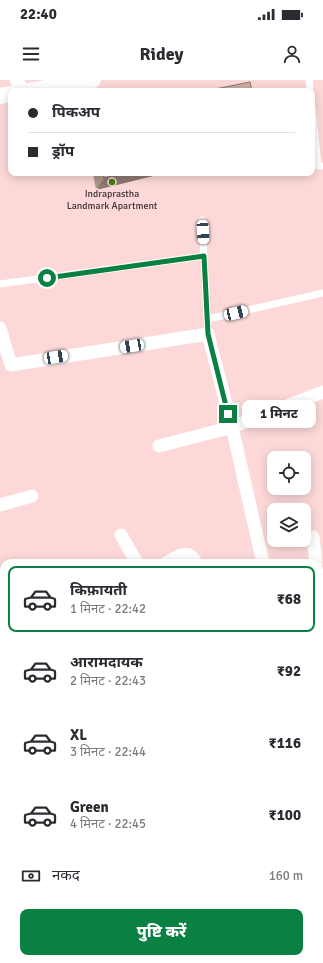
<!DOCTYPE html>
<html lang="hi">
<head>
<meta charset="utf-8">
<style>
	body { margin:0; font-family:Signika,"Noto Sans Devanagari",sans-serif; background:#f2f2f3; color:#2b2b33; height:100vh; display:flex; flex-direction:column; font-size:15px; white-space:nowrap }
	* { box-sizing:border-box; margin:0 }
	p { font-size:13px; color:#7c7c81 }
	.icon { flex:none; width:22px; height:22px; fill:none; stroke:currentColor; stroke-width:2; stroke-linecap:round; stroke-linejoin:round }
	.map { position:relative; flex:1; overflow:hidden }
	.panel { position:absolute; left:0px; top:479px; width:323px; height:404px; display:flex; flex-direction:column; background:#fff; border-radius:12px 12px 0 0; box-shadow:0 2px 10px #0003 }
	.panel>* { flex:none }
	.guide { position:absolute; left:8px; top:8px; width:307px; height:88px; border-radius:8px; box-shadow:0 2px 10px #0003; display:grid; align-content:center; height:88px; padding:0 20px; background:#fff }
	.tools { position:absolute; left:267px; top:371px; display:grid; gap:8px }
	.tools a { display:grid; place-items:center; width:44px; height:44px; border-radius:8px; background:#fff; box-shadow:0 2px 10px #0003; font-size:20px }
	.end { position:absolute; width:18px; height:18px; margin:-9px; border:5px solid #0b8043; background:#fff; box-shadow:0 0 0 2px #fff }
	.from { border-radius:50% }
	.bubble { position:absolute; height:28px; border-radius:8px; background:#fff; box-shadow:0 2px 10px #0003; font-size:13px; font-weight:800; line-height:28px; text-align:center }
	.car { position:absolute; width:12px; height:24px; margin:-12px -6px; border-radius:5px; box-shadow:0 0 3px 1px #0007; background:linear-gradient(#fff 24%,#345 0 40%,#fff 0 76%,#345 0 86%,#fff 0) }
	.guide b { display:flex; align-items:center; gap:14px; height:38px; font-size:15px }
	.guide b+b { border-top:1px solid #e1e1e2 }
	.guide i { width:10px; height:10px; background:#2b2b33 }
	ul { padding:7px 0 0; list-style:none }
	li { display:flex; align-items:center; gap:12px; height:66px; margin:0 8px 6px; padding:0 12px; border:2px solid transparent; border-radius:8px }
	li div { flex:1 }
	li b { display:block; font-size:15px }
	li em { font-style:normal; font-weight:800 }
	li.current { border-color:#0b8043 }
	li>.icon { width:36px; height:36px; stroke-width:1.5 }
	.pay { display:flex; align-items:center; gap:10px; height:44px; padding:0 20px; font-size:15px }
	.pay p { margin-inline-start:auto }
	.primary-button { display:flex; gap:8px; margin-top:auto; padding:8px 20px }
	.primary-button a { flex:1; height:46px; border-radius:8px; background:#0b8043; color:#fff; font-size:16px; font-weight:800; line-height:46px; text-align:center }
	.status { display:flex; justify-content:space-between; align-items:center; height:28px; padding:0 20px; background:#fff; direction:ltr }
	.status svg { height:11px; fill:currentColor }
	header { display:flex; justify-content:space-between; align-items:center; height:52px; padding:0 20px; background:#fff; font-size:18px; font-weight:800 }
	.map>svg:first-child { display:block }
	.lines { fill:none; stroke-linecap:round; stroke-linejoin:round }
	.stream { stroke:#846178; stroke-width:4 }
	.service { stroke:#fff; stroke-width:7 }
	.minor { stroke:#fff; stroke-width:13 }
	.tertiary { stroke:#fff; stroke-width:16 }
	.wall { fill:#af958a }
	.shaded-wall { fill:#8e7971 }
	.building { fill:#cbada1; stroke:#8e7971 }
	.route { stroke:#0b8043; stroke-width:5 }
	.poi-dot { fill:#477d11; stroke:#fcd9d8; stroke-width:1.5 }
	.labels { text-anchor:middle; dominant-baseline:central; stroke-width:3.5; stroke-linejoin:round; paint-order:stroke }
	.poi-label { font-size:10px; fill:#3f3131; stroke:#fcd9d8 }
</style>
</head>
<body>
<div class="status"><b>22:40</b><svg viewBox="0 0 49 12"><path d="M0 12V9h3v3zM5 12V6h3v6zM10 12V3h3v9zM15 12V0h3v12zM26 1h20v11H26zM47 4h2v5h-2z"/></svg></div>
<header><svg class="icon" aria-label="menu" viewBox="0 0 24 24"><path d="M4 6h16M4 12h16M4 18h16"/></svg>Ridey<svg class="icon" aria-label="person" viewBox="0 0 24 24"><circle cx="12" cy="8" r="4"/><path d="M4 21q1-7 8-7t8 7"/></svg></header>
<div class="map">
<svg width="323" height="883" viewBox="0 0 323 883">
	<rect width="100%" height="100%" fill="#fcd9d8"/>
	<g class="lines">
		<g class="stream">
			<polyline points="319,720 323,724"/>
			<polyline points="0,872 4,867"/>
		</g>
		<g class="service">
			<polyline points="309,0 310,11"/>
			<polyline points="312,27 318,86 323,86"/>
			<polyline points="202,140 208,254"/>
			<polyline points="0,204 204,176"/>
			<polyline points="208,239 323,213"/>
		</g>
		<g class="minor">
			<polyline points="16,0 24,11"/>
			<polyline points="0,248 11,285 208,254 232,347 263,483"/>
			<polyline points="159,366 232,347 323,312"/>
			<polyline points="0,425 32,416"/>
			<polyline points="121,455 137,483"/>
			<polyline points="313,457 316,483"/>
			<path d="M166 483C177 477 188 467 196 483"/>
			<polyline points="319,498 323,508"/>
			<polyline points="0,518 4,518"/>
			<polyline points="319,579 323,576"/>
			<polyline points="0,591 4,589"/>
			<polyline points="0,672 4,671"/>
			<polyline points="319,833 323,831"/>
			<polyline points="292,879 293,883"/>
			<polyline points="125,883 136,879"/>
		</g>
		<g class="tertiary">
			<polyline points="29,11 93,0"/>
			<polyline points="0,16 11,14"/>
		</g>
	</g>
	<polygon class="wall" points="93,93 165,93 96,110"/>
	<polygon class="shaded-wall" points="125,93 165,93 96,110 104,98"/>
	<g class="building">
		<polygon points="250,2 252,11 205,11"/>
		<polygon points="103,93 125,93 104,98"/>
	</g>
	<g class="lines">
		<polyline class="route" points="47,198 204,176 208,254 228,334"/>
	</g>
	<circle class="poi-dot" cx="112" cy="102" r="4"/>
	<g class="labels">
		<g class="poi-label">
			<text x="112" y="114">Indraprastha<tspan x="112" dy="12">Landmark Apartment</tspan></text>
		</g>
	</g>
</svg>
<div class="tools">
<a><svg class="icon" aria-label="locate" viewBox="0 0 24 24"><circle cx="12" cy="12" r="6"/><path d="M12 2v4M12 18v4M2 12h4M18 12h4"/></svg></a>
<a><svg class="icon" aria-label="layers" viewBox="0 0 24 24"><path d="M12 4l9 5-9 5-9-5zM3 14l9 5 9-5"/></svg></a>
</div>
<i class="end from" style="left:47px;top:198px"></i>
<i class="end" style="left:228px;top:334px"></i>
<div class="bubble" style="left:242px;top:320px;width:74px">1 मिनट</div>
<i class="car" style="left:203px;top:152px;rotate:177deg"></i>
<i class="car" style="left:236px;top:233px;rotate:77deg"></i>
<i class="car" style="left:132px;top:266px;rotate:261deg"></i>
<i class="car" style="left:56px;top:277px;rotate:81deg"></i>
<div class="guide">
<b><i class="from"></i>पिकअप</b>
<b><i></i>ड्रॉप</b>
</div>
<section class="panel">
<ul>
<li class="current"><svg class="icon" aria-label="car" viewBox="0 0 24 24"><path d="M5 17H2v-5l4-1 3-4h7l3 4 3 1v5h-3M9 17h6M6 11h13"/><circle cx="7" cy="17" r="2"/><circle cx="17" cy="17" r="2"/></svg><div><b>किफ़ायती</b><p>1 मिनट · 22:42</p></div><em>₹68</em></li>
<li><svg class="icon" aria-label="car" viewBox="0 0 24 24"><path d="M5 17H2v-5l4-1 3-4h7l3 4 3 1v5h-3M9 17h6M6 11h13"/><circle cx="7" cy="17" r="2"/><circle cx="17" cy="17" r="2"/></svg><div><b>आरामदायक</b><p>2 मिनट · 22:43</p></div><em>₹92</em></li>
<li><svg class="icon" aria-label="car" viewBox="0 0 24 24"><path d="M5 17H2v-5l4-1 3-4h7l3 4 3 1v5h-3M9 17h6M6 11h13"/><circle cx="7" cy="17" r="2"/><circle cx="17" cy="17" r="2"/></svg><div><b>XL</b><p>3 मिनट · 22:44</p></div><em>₹116</em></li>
<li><svg class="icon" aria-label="car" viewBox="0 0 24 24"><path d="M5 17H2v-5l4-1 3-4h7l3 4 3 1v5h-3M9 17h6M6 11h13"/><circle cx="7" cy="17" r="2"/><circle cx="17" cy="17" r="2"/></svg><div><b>Green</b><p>4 मिनट · 22:45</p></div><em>₹100</em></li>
</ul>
<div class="pay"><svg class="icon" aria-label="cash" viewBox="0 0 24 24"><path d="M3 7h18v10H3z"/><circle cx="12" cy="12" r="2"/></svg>नकद<p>160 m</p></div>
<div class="primary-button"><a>पुष्टि करें</a></div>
</section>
</div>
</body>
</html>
